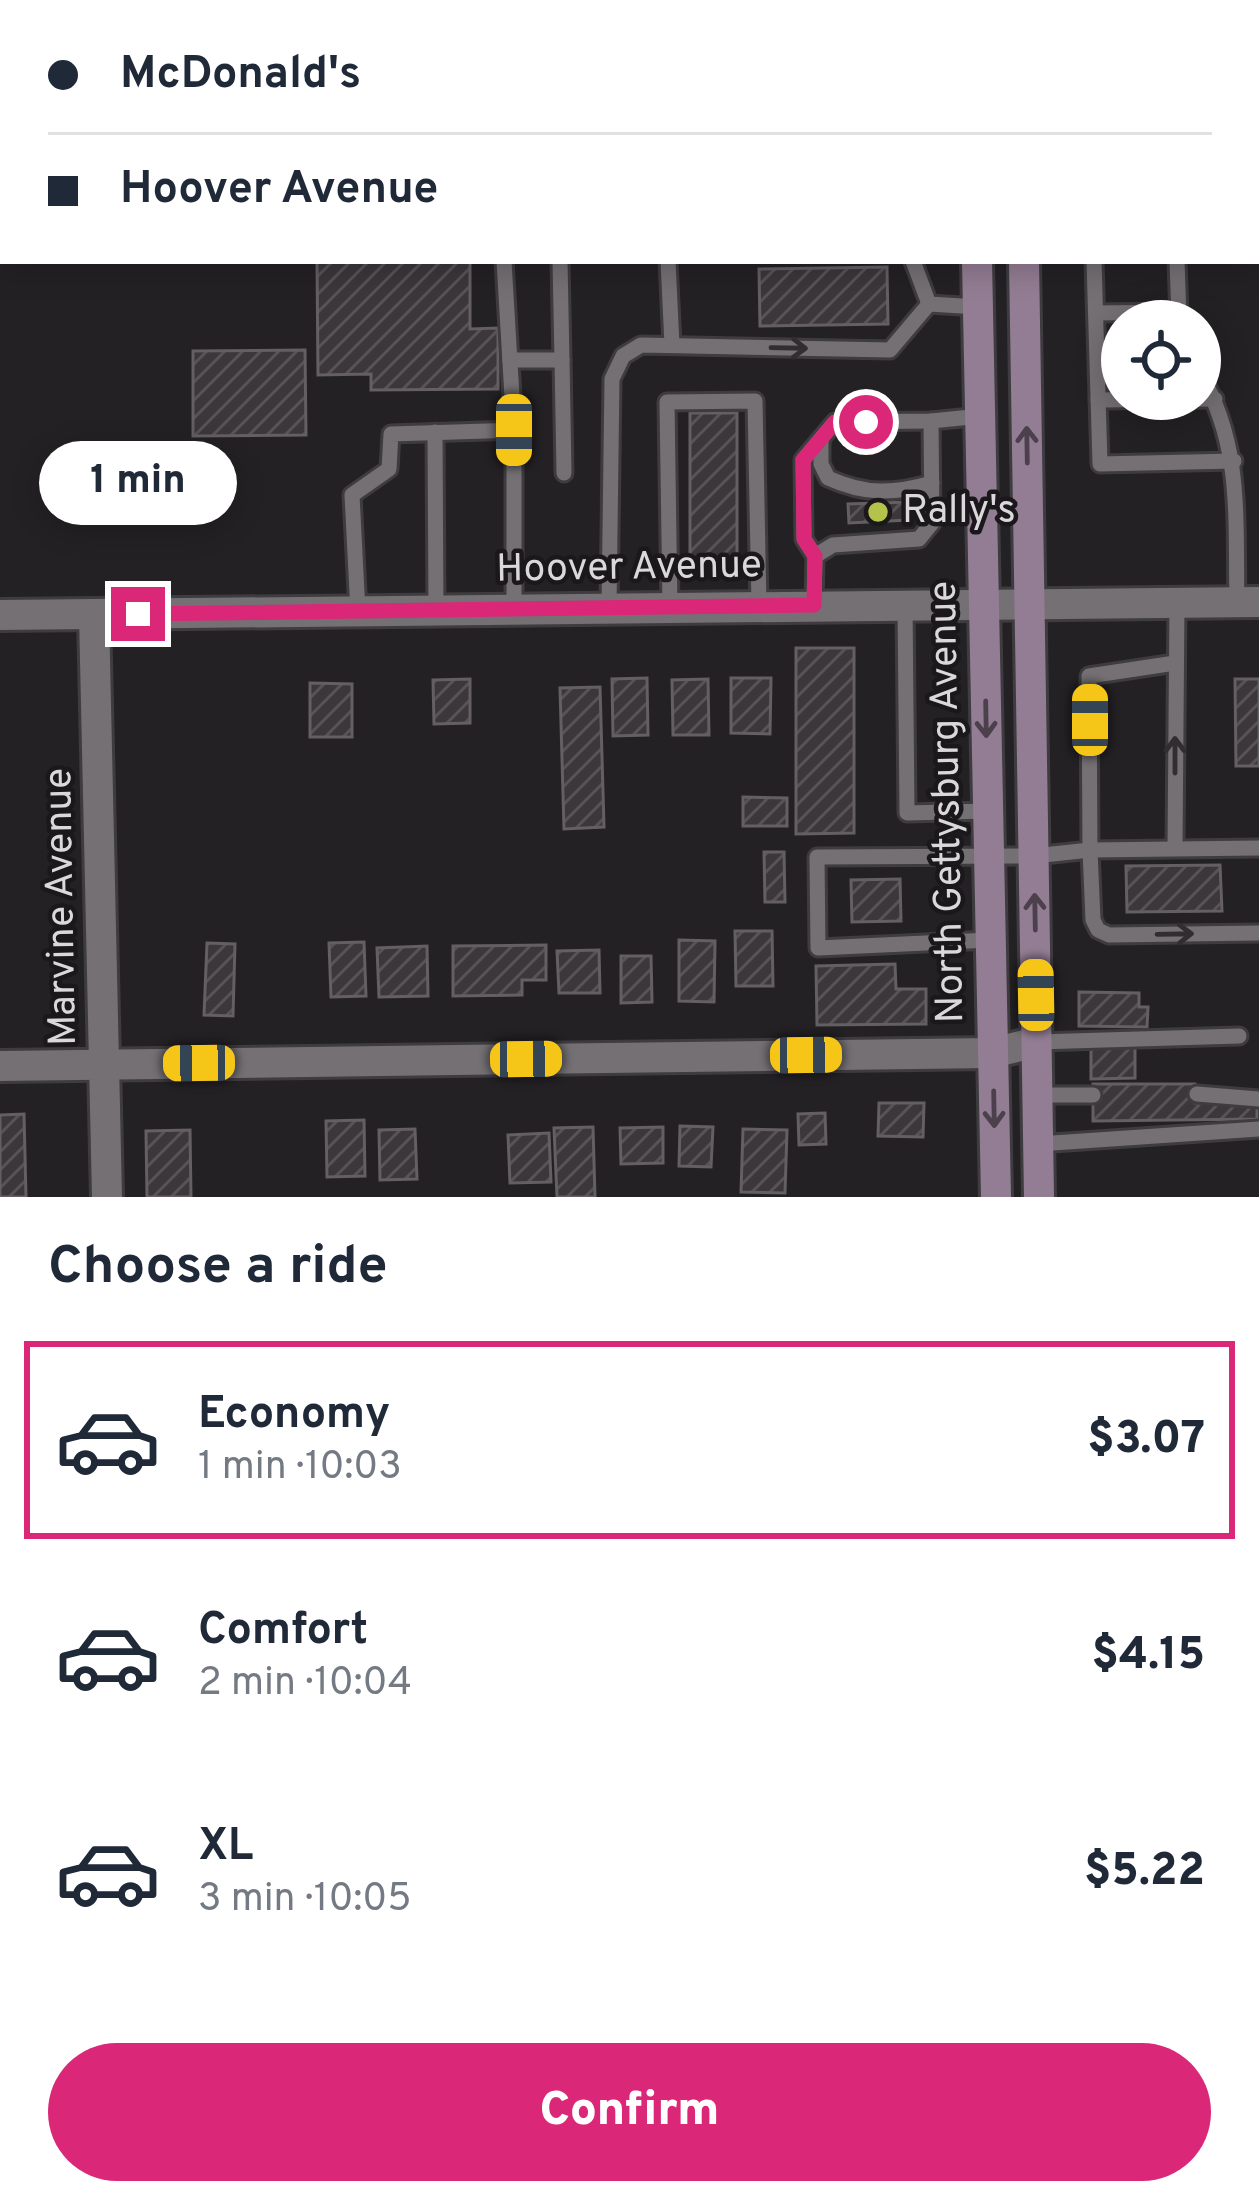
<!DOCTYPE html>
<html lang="en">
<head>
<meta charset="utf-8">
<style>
	body { margin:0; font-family:Overpass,sans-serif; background:#f2f2f3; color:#1f2937; height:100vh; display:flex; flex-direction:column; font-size:45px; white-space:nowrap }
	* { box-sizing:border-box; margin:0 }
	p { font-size:39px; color:#747a83 }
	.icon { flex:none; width:66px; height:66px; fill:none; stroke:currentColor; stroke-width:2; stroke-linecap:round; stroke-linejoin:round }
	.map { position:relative; height:1197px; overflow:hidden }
	.details { display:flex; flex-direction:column; background:#fff; flex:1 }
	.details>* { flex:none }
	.banner { position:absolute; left:0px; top:0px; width:1260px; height:264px; box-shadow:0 6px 30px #0003; display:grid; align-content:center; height:264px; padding:0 48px; background:#fff }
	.buttons { position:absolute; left:1101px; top:300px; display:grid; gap:24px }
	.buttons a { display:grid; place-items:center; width:120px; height:120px; border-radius:50%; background:#fff; box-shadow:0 6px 30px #0003; font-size:60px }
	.end { position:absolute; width:54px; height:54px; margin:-27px; border:15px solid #db2777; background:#fff; box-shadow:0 0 0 6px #fff }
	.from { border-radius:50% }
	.bubble { position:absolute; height:84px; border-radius:42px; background:#fff; box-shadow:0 6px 30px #0003; font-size:39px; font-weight:800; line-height:84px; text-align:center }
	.car { position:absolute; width:36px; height:72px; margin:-36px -18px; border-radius:15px; box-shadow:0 0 9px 3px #0007; background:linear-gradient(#f5c518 24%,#345 0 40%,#f5c518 0 76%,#345 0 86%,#f5c518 0) }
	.banner b { display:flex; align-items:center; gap:42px; height:114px; font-size:45px }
	.banner b+b { border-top:3px solid #e0e1e3 }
	.banner i { width:30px; height:30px; background:#1f2937 }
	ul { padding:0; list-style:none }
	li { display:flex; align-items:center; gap:36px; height:198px; margin:0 24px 18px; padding:0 24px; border:6px solid transparent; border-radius:0px }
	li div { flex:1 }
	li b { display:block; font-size:45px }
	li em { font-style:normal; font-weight:800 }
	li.on { border-color:#db2777 }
	li>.icon { width:108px; height:108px; stroke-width:1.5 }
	h2 { padding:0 48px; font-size:54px; line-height:144px }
	.action { display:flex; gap:24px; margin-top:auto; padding:24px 48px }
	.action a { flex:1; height:138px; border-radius:72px; background:#db2777; color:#fff; font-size:48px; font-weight:800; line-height:138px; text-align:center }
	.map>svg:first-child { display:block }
	.building { fill:url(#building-hatch); stroke:#635f63; stroke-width:3 }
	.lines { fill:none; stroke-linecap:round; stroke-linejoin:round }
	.service-casing { stroke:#3e3c3f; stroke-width:21 }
	.minor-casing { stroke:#3e3c3f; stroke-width:36 }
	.tertiary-casing { stroke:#3e3c3f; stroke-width:36 }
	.secondary-casing { stroke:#3e3c3f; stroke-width:36 }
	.service { stroke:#747074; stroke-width:15 }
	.minor { stroke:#747074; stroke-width:30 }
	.tertiary { stroke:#747074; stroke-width:30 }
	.secondary { stroke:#937d94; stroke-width:30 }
	.oneway { stroke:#312e31 }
	.oneway2 { stroke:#4b404b }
	.route { stroke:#db2777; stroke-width:15 }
	.poi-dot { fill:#b5c249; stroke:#1b181b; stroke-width:4.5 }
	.labels { text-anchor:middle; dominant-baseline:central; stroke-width:9; stroke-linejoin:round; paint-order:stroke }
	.poi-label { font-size:39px; fill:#dad8da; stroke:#1b181b; text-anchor:start }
	.street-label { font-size:39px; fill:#dad8da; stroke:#1b181b }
</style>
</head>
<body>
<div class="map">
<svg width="1259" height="1197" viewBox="0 0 1259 1197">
	<defs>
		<pattern id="building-hatch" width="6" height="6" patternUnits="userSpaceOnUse" patternTransform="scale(3)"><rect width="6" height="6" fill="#3b373b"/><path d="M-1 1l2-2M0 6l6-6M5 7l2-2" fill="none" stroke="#575357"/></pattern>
	</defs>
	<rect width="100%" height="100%" fill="#242124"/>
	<g class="building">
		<polygon points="317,261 470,261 470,329 498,328 498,389 371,390 371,374 318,375"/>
		<polygon points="887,267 888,324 760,326 759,269"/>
		<polygon points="305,350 306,435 193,436 193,351"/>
		<rect x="690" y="413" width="47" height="148"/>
		<polygon points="908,502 909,520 849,523 848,504"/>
		<polygon points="796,648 854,648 854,833 796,834"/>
		<polygon points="647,678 648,735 613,736 612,679"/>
		<polygon points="731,678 771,678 770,734 731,733"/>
		<polygon points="470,679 470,723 434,724 433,680"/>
		<polygon points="708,679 709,735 673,735 672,680"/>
		<polygon points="1235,679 1259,679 1259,766 1236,766"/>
		<polygon points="310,683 352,684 352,737 310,737"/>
		<polygon points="600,687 604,827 564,829 560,688"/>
		<polygon points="743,797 787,798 787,826 743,826"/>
		<polygon points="764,852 784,852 785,902 765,902"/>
		<polygon points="1220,865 1222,911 1127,912 1126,866"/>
		<polygon points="900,879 901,921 852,922 851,880"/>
		<polygon points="735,931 772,931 773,986 736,986"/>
		<polygon points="679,940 715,941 714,1002 679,1001"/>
		<polygon points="364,942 366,996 331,997 329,943"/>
		<polygon points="207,943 235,944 233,1016 204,1015"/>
		<polygon points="546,945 546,980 522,980 522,995 453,996 453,946"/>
		<polygon points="427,946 428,996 379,997 377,948"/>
		<polygon points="599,950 600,993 559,993 557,951"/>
		<polygon points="621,956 651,956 652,1002 621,1003"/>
		<polygon points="895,964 896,989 926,989 926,1024 817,1025 816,966"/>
		<polygon points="1079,992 1139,993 1139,1007 1148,1007 1147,1027 1079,1026"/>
		<polygon points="1135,1046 1135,1078 1091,1079 1091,1047"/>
		<polygon points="1093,1084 1195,1084 1195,1103 1257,1102 1257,1119 1093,1121"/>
		<polygon points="879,1103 924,1103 923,1137 878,1136"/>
		<polygon points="825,1113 826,1144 799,1145 798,1114"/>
		<polygon points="24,1114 26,1197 0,1197 0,1115"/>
		<polygon points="364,1120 365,1176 327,1177 326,1121"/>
		<polygon points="680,1126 713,1127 711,1167 679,1166"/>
		<polygon points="593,1127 595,1197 557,1197 554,1128"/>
		<polygon points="663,1127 663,1163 621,1164 620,1128"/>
		<polygon points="415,1129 417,1179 380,1180 379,1130"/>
		<polygon points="743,1129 787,1130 785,1193 741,1192"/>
		<polygon points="190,1130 191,1197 147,1197 146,1131"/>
		<polygon points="549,1133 551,1182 510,1183 508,1135"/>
	</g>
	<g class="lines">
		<defs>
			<g id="service">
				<polyline points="80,0 80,3"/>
				<polyline points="402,0 405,3"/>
				<polyline points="453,0 453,3"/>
				<polyline points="757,0 757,3"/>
				<polyline points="901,0 901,3"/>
				<polyline points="1232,0 1234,3"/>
				<polyline points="668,261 672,345"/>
				<polyline points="913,261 929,304"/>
				<polyline points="1094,261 1100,464 1234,461"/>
				<polyline points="1177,261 1179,318"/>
				<polyline points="929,304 978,307"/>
				<polyline points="1096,313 1178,312"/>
				<polyline points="510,360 562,360 560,261"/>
				<polyline points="562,360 564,473"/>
				<path d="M1200 374C1243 445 1235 522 1237 602"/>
				<polyline points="1098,400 1215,399"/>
				<polyline points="514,430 514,609"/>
				<polyline points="435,432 436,611"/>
				<path d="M821 442V464L828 478C865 495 894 494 932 483"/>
				<polyline points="815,556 833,545 919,539 932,523 931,421"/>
				<polyline points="905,604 907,813 988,811"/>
				<polyline points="814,605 815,556 804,539 803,460 835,422 931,421 981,416"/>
				<polyline points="670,607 667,402 755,401 759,606"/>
				<polyline points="609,608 612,379 623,356 641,345 890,350 929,304"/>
				<polyline points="358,612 352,495 389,469 391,434 514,430 504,261"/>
				<polyline points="1175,847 1177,603"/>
				<polyline points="1259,848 1090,850 1093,920 1098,930 1109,935 1259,933"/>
				<polyline points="990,940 818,948 817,857 1034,856 1090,850 1089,676 1175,663"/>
				<polyline points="1037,1042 1239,1036"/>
				<polyline points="1197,1094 1259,1099"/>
				<polyline points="1037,1095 1093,1095"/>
				<polyline points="1038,1144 1259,1129"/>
			</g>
			<g id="minor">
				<polyline points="0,90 3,90"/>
				<polyline points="94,615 107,1197"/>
				<polyline points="0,1066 992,1053 1037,1042"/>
			</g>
			<polyline id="tertiary" points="0,615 1259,602"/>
			<g id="secondary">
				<polyline points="973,0 973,3"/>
				<polyline points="1019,0 1019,3"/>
				<polyline points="977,261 996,1197"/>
				<polyline points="1024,261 1039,1197"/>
			</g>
		</defs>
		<use href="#service" class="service-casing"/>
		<use href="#minor" class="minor-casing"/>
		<use href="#tertiary" class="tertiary-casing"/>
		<use href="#secondary" class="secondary-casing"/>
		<use href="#service" class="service"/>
		<use href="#minor" class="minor"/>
		<use href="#tertiary" class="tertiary"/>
		<use href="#secondary" class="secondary"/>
	</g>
	<defs><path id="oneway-shaft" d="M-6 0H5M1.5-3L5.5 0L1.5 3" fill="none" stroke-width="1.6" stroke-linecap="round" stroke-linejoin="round" transform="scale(3)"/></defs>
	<g class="oneway">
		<use href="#oneway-shaft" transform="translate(789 348) rotate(1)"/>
		<use href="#oneway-shaft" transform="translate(1175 755) rotate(-90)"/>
		<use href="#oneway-shaft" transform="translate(1175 934) rotate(-1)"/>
	</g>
	<g class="oneway2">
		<use href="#oneway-shaft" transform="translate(1027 445) rotate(-91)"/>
		<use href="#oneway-shaft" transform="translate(986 719) rotate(89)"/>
		<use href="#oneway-shaft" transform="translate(1035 912) rotate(-91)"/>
		<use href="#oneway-shaft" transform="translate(994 1109) rotate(89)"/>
	</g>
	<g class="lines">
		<polyline class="route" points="138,614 814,605 815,556 804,539 803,460 835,422 866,422"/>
	</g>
	<circle class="poi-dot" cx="878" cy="512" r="12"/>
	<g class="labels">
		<g class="poi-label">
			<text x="902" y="512">Rally's</text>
		</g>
		<g class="street-label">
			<text transform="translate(629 569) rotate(-1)">Hoover Avenue</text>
			<text transform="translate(949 802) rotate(-91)">North Gettysburg Avenue</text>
			<text transform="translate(63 907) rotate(-91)">Marvine Avenue</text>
		</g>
	</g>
</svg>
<div class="buttons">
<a><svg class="icon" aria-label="locate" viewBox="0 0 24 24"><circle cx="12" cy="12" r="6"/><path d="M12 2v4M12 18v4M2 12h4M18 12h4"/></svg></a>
</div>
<i class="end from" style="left:866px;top:422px"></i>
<i class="end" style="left:138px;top:614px"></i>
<div class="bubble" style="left:39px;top:441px;width:198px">1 min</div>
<i class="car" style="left:514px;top:430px;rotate:180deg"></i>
<i class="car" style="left:1090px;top:720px;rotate:0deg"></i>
<i class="car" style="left:1036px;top:995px;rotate:359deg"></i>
<i class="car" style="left:806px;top:1055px;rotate:89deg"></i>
<i class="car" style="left:526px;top:1059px;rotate:89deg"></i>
<i class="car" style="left:199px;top:1063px;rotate:269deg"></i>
<div class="banner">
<b><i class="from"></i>McDonald's</b>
<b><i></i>Hoover Avenue</b>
</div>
</div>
<section class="details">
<h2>Choose a ride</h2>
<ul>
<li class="on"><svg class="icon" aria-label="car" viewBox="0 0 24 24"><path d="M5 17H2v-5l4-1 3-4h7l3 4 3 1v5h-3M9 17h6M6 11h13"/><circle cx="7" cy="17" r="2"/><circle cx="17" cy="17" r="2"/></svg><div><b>Economy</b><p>1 min · 10:03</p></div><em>$3.07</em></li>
<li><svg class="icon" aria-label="car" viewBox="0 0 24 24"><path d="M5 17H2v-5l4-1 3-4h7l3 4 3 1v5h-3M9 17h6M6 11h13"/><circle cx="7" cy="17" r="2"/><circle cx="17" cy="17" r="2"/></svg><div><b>Comfort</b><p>2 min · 10:04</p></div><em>$4.15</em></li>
<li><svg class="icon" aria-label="car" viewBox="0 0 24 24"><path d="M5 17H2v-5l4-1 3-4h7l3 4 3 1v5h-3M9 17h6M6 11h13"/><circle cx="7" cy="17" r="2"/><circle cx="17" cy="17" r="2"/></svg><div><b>XL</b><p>3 min · 10:05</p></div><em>$5.22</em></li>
</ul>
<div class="action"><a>Confirm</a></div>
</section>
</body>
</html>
